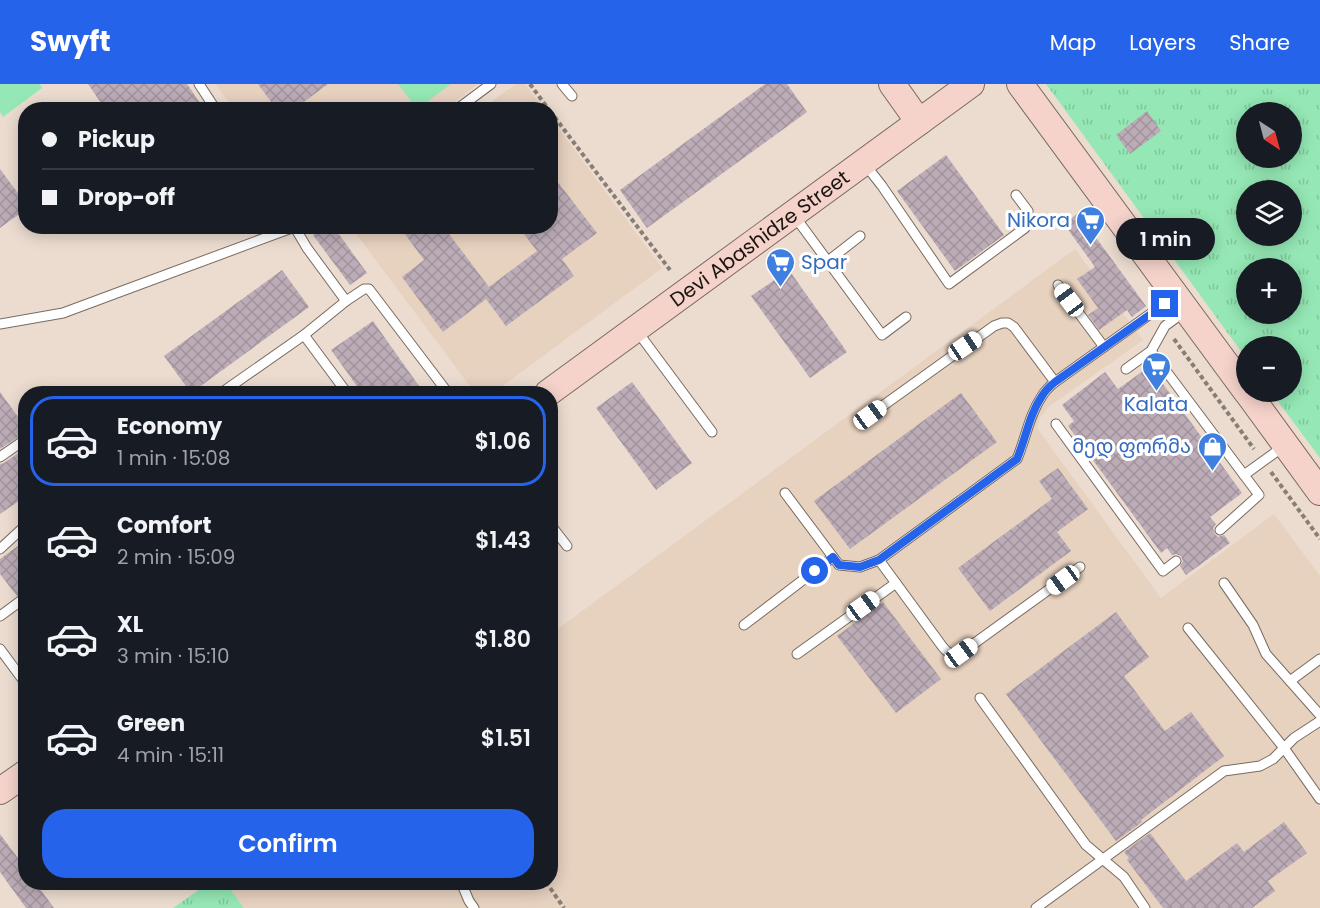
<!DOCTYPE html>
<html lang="en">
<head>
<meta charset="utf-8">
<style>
	body { margin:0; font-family:Poppins,"Noto Sans Georgian",sans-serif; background:#20242c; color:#f1f3f6; height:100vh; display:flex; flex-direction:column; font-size:22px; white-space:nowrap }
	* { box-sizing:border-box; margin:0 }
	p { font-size:20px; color:#9ea1a6 }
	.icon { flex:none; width:33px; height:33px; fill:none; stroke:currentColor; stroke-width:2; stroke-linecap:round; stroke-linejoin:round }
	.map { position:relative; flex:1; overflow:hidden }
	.details { position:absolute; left:18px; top:302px; width:540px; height:504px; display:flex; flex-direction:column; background:#171b24; border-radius:24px; box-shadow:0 3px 15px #0003 }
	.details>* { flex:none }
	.banner { position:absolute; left:18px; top:18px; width:540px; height:132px; border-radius:24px; box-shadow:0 3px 15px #0003; display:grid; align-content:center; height:132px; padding:0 24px; background:#171b24 }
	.needle { width:39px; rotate:144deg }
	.controls { position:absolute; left:1236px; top:18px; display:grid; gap:12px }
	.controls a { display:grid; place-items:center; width:66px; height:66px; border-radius:50%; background:#171b24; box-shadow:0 3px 15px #0003; font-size:30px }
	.end { position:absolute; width:27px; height:27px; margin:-14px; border:8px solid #2563eb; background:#fff; box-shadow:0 0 0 3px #fff }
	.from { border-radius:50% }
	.bubble { position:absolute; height:42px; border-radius:21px; background:#171b24; box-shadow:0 3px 15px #0003; font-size:20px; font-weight:600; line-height:42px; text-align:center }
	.car { position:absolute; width:18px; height:36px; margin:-18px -9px; border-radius:8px; box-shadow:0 0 4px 2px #0007; background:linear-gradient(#fff 24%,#345 0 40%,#fff 0 76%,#345 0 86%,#fff 0) }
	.banner b { display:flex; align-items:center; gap:21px; height:57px; font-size:22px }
	.banner b+b { border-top:2px solid #363941 }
	.banner i { width:15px; height:15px; background:#f1f3f6 }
	ul { padding:10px 0 0; list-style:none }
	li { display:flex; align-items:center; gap:18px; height:90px; margin:0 12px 9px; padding:0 12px; border:3px solid transparent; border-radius:24px }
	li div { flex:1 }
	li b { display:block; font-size:22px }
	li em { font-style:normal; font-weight:600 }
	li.selected { border-color:#2563eb }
	li>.icon { width:54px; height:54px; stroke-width:1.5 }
	.cta { display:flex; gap:12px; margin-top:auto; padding:12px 24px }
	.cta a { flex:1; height:69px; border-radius:24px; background:#2563eb; color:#fff; font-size:24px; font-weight:600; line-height:69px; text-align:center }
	header { display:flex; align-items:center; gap:36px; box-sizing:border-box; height:84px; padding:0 30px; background:#2563eb; color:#fff }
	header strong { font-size:28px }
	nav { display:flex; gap:33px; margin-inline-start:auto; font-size:21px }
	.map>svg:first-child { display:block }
	.built { fill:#e7d1bf }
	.green { fill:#95e8b5 }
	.park { fill:url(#park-tufts); fill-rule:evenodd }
	.building { fill:url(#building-cross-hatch) }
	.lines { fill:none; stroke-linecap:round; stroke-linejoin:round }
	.lane-casing { stroke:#786b60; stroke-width:11 }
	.secondary-casing { stroke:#786b60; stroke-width:28 }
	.path { stroke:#887e75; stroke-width:4; stroke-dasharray:4.5 3; stroke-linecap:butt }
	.lane { stroke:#fff; stroke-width:9 }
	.secondary { stroke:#f5d3cb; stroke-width:26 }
	.route { stroke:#2563eb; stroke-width:8 }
	.labels { text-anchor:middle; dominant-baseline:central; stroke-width:6; stroke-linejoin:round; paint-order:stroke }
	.shop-label { font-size:20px; fill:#366cbe; stroke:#fff; text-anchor:end }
	.street-label { font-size:20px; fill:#1b1611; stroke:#fff }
</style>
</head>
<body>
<header>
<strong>Swyft</strong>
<nav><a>Map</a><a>Layers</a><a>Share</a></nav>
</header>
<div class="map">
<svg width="1320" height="824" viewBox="0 0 1320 824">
	<defs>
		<pattern id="park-tufts" width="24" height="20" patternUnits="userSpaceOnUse" patternTransform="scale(1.5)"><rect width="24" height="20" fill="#95e8b5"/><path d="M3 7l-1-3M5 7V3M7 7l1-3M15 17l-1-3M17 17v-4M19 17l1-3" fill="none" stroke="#80c69b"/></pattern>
		<pattern id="building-cross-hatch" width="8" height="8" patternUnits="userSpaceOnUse" patternTransform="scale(1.5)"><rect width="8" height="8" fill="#bcacb7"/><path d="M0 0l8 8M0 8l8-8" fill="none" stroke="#a1939c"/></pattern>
	</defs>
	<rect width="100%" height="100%" fill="#ecdcd0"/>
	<g class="built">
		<polygon points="215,0 478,0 444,26 234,25"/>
		<polygon points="516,0 525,0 544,25 481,25"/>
		<polygon points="551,34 662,184 493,309 475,309 351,143 550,142"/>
		<polygon points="1075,165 1143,256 1047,324 1040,334 1037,344 1161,514 1274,430 1320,492 1320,824 244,824 225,798 550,798 551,550"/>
	</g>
	<g class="green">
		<polygon points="0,0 40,0 42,4 3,33 0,28"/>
		<polygon points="398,0 451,0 417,25"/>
	</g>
	<g class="park">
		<path d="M1046 0H1320V374L1271 308H1292V262H1246V274ZM1246 28H1292V74H1246ZM1246 106H1292V152H1246ZM1246 184H1292V230H1246Z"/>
		<polygon points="210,798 225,798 244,824 173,824"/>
	</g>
	<g class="building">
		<polygon points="88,0 187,0 205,26 106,26"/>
		<polygon points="258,0 328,0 293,26 277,26"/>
		<polygon points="765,0 787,0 807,28 647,144 620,106"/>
		<polygon points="1147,27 1161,47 1130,70 1116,51"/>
		<polygon points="946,71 1004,151 955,187 897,107"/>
		<polygon points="0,85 26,120 26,125 0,144"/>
		<polygon points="550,88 597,149 562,175 574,192 506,242 486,215 443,248 402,193 424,176 399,142 443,142 489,203 537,167 518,142 550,142"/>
		<polygon points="1078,129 1146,222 1132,233 1127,226 1099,246 1088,231 1098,224 1077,195 1095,183 1064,140"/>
		<polygon points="325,142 333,142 367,189 350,201 313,151"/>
		<polygon points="282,186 309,223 191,309 164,272"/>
		<polygon points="789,186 847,268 810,294 751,212"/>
		<polygon points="373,237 424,309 362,309 331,266"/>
		<polygon points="1150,282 1242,409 1210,433 1216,440 1213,444 1215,450 1218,453 1224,451 1230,459 1186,491 1180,482 1183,477 1181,472 1176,470 1172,471 1167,464 1161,469 1068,342 1074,337 1062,321 1105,288 1118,305"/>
		<polygon points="632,298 692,379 656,406 596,324"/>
		<polygon points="0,308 26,344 26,348 0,365"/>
		<polygon points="961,309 997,358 850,465 814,417"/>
		<polygon points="26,364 26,412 0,430 0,380 4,379"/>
		<polygon points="1058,384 1088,425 1057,448 1071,467 990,527 958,484 1052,415 1039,397"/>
		<polygon points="26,456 26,506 17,512 0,490 0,475"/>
		<polygon points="883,518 941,595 896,629 837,552"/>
		<polygon points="1116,528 1149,573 1124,592 1165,647 1191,628 1224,672 1141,736 1142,738 1116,757 1006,610"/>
		<polygon points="1284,738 1307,769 1268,797 1275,807 1252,824 1163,824 1127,776 1129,774 1124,768 1150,749 1186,797 1237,759 1244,768"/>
		<polygon points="0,750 26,785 26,798 35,798 54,824 26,824 0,788"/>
	</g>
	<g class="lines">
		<defs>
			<g id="lane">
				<polyline points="199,0 216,26"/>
				<polyline points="562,0 572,12"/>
				<polyline points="456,26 491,0"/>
				<polyline points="864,79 882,102 949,200 1025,144 1028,127 1016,111"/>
				<polyline points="793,130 882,251 906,233"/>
				<polyline points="294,142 307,164 346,217"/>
				<polyline points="828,177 860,152"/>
				<polyline points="1058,201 1104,263"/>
				<polyline points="0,240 63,229 297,142"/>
				<polyline points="637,247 712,348"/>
				<polyline points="304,251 346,217 364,205 369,205 448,309"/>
				<polyline points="1151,267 1244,391"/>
				<polyline points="1126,285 1151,267 1165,242 1184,228"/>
				<polyline points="1055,298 1174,213"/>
				<polyline points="226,309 224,307 304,251 347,309"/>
				<path d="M870 331 994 242 1002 239H1008L1014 243 1055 298C1050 302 1045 307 1042 312 1029 331 1026 354 1017 375L879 476"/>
				<polyline points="1056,340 1163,487 1176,477"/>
				<polyline points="0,373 26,355"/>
				<path d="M785 409 839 481 860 483 879 476 942 562C948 570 952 571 961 569L1080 483"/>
				<polyline points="550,440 567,462"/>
				<polyline points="1220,446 1259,411 1244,391 1284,362"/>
				<polyline points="0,465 26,441"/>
				<polyline points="1224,499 1253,541 1266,570 1320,631"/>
				<polyline points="0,532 26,513"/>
				<polyline points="744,541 833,473"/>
				<polyline points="1188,544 1284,664 1320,715"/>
				<polyline points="0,565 26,600"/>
				<polyline points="797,570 896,499"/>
				<polyline points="1290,597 1320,575"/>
				<polyline points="980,614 1086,761 1124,793 1145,824"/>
				<polyline points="461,798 469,817 474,824"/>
				<polyline points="1036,824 1224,687 1260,682 1273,675 1294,654 1320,637"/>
			</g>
			<g id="secondary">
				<polyline points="892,0 919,38"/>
				<polyline points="1020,0 1246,307"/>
				<polyline points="1247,308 1320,408"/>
				<path id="s1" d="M548 309 971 0"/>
				<polyline points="0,707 26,689"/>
			</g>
		</defs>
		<use href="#lane" class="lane-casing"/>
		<use href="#secondary" class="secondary-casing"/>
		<g class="path">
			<polyline points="530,0 549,26"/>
			<polyline points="550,27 670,186"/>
			<polyline points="1174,255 1254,365"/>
			<polyline points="1271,388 1320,455"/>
			<polyline points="546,798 564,824"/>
		</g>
		<use href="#lane" class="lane"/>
		<use href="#secondary" class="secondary"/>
	</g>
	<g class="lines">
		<path class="route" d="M815 487 833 473 839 481 860 483 879 476 1017 375C1026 354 1029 331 1042 312 1045 307 1050 302 1055 298L1165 220"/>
	</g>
	<defs>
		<symbol id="supermarket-pin" viewBox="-11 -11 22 30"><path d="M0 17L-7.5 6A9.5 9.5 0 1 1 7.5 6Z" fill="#3f7fe0" stroke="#fff"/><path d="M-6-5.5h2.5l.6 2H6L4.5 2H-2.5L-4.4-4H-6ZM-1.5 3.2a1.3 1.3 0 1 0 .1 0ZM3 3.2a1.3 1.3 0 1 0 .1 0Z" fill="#fff"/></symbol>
		<symbol id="shop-pin" viewBox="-11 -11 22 30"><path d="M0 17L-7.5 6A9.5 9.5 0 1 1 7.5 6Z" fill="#3f7fe0" stroke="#fff"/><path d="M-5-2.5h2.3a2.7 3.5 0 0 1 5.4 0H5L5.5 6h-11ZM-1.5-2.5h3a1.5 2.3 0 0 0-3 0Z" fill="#fff"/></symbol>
	</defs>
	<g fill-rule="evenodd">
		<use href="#supermarket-pin" x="1074" y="120" width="33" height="45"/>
		<use href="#supermarket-pin" x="764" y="162" width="33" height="45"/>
		<use href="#supermarket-pin" x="1140" y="266" width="33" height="45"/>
		<use href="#shop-pin" x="1196" y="346" width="33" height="45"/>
	</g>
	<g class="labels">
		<g class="shop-label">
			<text x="1070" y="136">Nikora</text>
			<text x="801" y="178" text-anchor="start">Spar</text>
			<text x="1156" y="320" text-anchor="middle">Kalata</text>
			<text x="1191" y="362">მედ ფორმა</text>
		</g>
		<g class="street-label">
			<text stroke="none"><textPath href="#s1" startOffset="262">Devi Abashidze Street</textPath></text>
		</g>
	</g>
</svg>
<div class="controls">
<a><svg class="needle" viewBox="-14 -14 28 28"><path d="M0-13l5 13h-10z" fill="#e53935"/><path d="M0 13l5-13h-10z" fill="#9ea1a6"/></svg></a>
<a><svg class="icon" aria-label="layers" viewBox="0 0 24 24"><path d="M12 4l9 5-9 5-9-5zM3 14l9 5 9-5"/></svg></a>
<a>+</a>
<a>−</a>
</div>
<i class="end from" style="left:815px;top:487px"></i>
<i class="end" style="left:1165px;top:220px"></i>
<div class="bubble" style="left:1116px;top:134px;width:99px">1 min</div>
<i class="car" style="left:1069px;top:216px;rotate:323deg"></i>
<i class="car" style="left:965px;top:262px;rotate:56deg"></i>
<i class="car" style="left:870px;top:331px;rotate:54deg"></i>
<i class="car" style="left:1063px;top:496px;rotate:234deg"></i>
<i class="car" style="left:863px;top:522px;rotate:54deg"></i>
<i class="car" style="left:961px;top:569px;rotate:54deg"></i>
<div class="banner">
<b><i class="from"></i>Pickup</b>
<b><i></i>Drop-off</b>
</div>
<section class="details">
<ul>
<li class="selected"><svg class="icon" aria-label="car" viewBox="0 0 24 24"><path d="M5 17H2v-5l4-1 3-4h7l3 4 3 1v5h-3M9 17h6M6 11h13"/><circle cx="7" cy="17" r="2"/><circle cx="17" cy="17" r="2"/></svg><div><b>Economy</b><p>1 min · 15:08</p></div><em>$1.06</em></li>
<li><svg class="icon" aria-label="car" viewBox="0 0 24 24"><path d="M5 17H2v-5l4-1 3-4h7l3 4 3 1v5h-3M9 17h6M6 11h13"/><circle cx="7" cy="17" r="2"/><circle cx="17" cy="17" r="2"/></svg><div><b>Comfort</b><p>2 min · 15:09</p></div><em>$1.43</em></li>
<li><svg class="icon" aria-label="car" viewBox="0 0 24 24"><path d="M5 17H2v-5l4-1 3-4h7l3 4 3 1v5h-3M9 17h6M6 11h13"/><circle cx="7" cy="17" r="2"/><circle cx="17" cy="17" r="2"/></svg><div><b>XL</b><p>3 min · 15:10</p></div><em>$1.80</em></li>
<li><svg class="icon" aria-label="car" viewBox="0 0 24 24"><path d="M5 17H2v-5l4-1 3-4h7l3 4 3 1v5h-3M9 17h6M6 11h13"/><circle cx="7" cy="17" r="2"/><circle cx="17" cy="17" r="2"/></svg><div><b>Green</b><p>4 min · 15:11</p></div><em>$1.51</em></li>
</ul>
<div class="cta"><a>Confirm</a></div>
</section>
</div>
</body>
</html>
